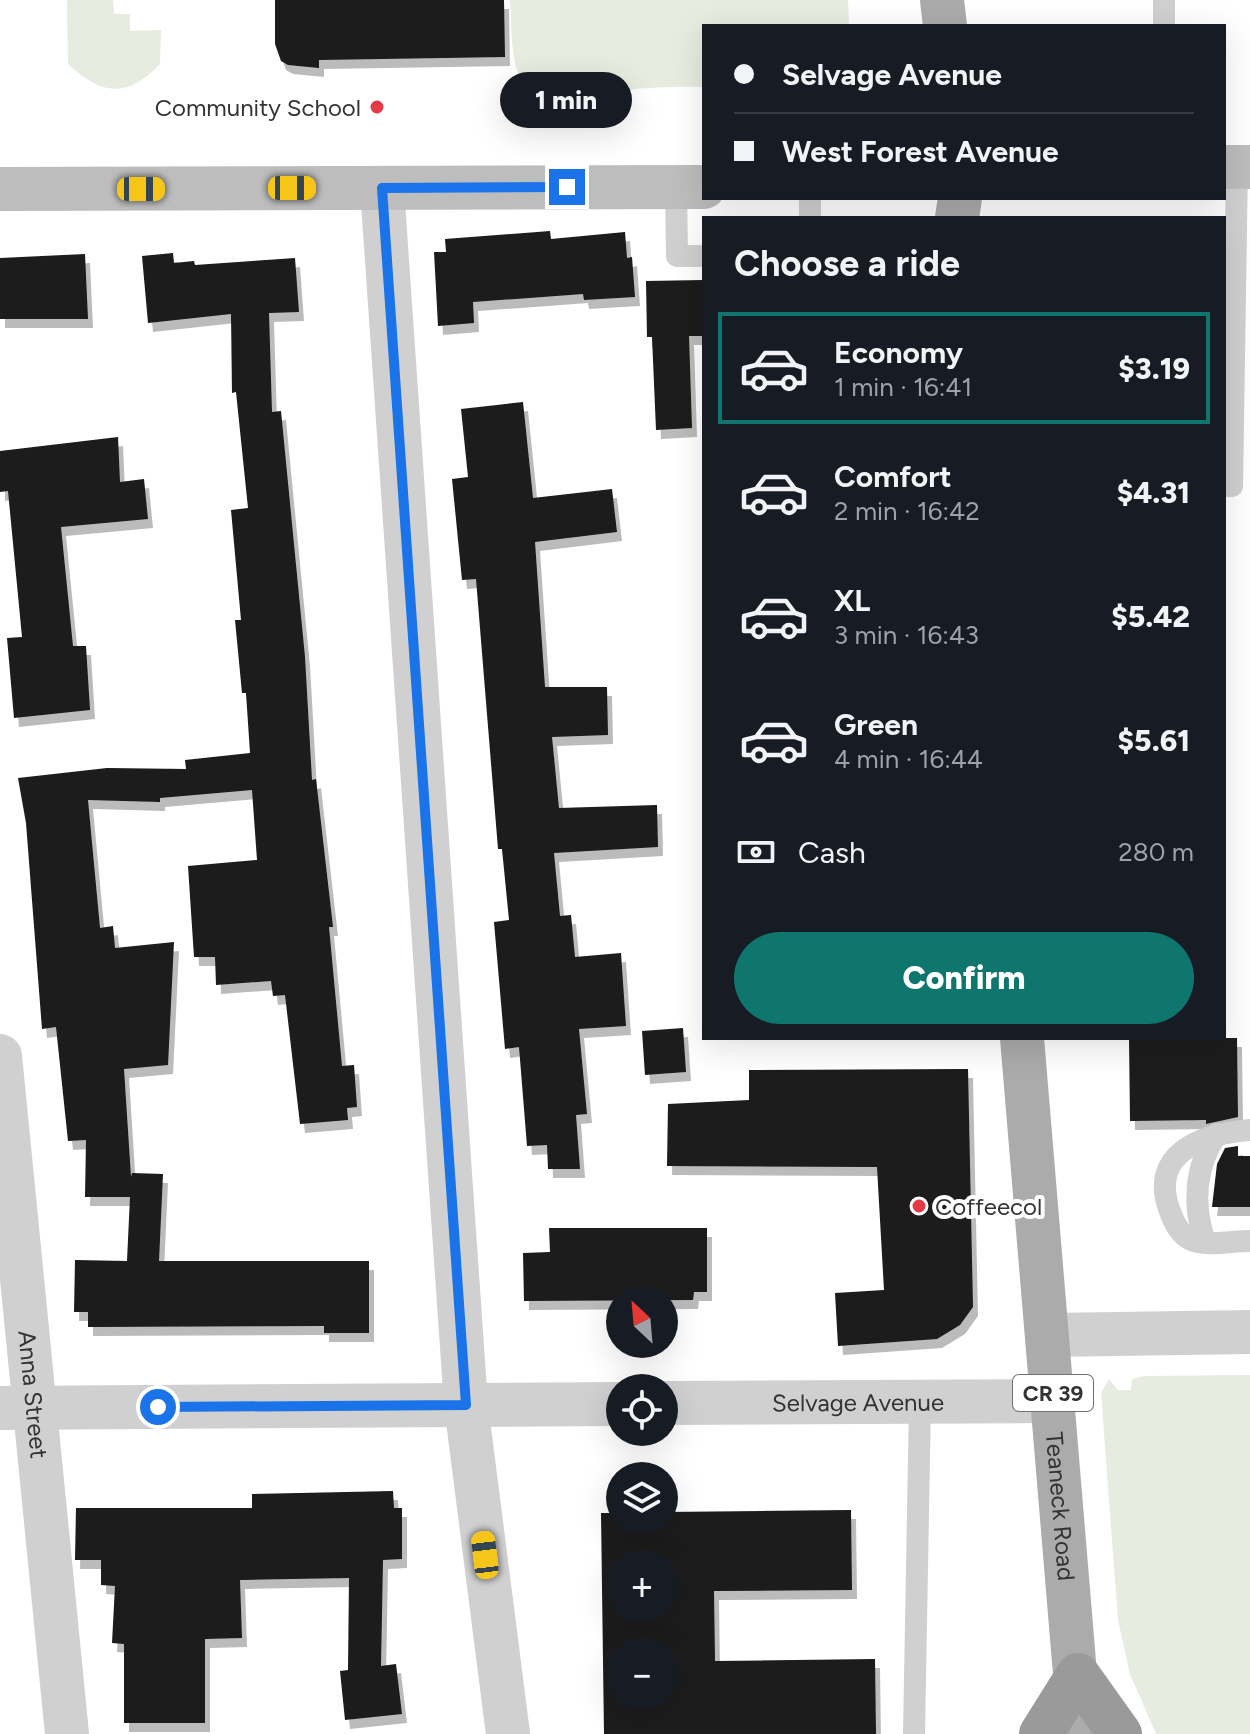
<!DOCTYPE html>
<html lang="en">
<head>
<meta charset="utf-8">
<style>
	body { margin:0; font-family:Figtree,sans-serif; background:#20242c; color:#f1f3f6; height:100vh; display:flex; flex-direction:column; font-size:30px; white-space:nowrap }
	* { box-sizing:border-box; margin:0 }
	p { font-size:26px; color:#9ea1a6 }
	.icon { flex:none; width:44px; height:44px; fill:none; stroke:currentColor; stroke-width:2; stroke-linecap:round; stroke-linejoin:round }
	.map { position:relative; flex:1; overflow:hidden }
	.sheet { position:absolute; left:702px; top:216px; width:524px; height:824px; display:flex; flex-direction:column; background:#171b24; border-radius:0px; box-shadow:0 8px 32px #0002 }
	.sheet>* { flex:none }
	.guide { position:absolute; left:702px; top:24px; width:524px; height:176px; border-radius:0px; box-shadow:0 8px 32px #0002; display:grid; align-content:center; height:176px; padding:0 32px; background:#171b24 }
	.needle { width:52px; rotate:334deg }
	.buttons { position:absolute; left:606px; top:1286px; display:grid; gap:16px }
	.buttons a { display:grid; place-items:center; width:72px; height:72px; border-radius:50%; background:#171b24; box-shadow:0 8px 32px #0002; font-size:40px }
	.end { position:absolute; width:36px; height:36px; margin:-18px; border:10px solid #1a73e8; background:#fff; box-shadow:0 0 0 4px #fff }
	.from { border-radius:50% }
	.bubble { position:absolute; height:56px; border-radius:28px; background:#171b24; box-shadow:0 8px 32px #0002; font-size:26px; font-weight:800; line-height:56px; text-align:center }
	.car { position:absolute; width:24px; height:48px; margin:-24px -12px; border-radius:10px; box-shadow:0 0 6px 2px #0007; background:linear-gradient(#f5c518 24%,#345 0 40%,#f5c518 0 76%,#345 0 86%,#f5c518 0) }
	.guide b { display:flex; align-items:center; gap:28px; height:76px; font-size:30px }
	.guide b+b { border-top:2px solid #363941 }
	.guide i { width:20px; height:20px; background:#f1f3f6 }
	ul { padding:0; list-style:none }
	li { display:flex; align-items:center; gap:24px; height:112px; margin:0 16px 12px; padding:0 16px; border:4px solid transparent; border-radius:0px }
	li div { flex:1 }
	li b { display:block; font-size:30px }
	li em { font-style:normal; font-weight:800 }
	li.on { border-color:#0f766e }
	li>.icon { width:72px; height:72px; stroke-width:1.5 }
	h2 { padding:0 32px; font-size:36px; line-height:96px }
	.pay { display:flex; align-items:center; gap:20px; height:88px; padding:0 32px; font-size:30px }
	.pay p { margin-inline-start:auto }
	.button { display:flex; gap:16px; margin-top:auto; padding:16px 32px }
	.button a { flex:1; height:92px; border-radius:48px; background:#0f766e; color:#fff; font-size:32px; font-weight:800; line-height:92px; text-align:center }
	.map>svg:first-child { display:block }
	.green { fill:#e6ecdf }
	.building { fill:#1a1a1a; fill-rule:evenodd; filter:url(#shadow) }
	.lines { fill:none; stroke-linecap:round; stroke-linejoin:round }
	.lane { stroke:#d0d0d0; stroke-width:22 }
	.street { stroke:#d0d0d0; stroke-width:44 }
	.secondary { stroke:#bdbdbd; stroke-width:44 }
	.primary { stroke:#ababab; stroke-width:44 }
	.highway { stroke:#9a9a9a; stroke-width:44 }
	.route { stroke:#1a73e8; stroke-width:10 }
	.poi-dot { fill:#e63946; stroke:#fff; stroke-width:3 }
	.labels { text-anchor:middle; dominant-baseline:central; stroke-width:8; stroke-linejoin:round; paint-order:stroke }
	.shield { fill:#fff; stroke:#707070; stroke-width:2 }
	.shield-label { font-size:22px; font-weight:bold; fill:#333 }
	.poi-label { font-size:24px; fill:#333; stroke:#fff; text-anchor:end }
	.street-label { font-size:24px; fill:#333; stroke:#fff }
</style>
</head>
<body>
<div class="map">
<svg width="1250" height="1734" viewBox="0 0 1250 1734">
	<defs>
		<filter id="shadow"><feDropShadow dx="5" dy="9" stdDeviation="0" flood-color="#0004"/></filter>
	</defs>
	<rect width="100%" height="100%" fill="#fff"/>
	<g class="green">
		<path d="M67 0H113L114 14H130V31L161 30 160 64C127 99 101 95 68 64Z"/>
		<path d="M510 0H848L849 26H704V87C670 86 595 88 567 105L564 115H545C542 99 527 92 520 78 510 55 512 25 510 0Z"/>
		<polygon points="1250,1375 1250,1734 1156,1734 1130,1674 1118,1620 1101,1393 1109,1379 1118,1390 1131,1390 1132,1379 1144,1376"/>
	</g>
	<g class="building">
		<polygon points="275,0 504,0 505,57 319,60 319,68 288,65 281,61 275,44"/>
		<polygon points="550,231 551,239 625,232 627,258 632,257 635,297 584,300 583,294 473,302 474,323 438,326 434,252 446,252 445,239"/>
		<polygon points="173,253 174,263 194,261 195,265 295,258 299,312 269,313 272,412 281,411 305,657 312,780 316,779 333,927 329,927 342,1066 354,1065 357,1107 347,1108 348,1120 300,1124 285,995 273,996 271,981 216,985 215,957 194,957 188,866 257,860 252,790 160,798 160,802 88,800 100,928 113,926 115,948 174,942 168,1065 124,1069 131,1177 132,1173 163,1174 159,1261 369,1261 369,1333 324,1333 324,1326 88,1327 88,1312 74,1312 75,1260 127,1261 130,1197 85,1197 86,1140 68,1141 56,1027 42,1029 26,823 18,778 107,768 186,769 185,760 250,753 246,693 242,693 235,620 241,620 231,510 248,508 236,392 232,393 231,314 148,323 142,256"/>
		<polygon points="85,254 88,319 0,319 0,258"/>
		<polygon points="704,280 704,336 689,336 692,428 656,430 652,337 647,337 646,281"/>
		<polygon points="523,402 533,498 612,489 617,532 535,542 545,687 607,687 608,735 552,737 559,808 657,805 658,847 554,853 560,916 571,915 575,957 621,953 626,1026 579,1029 587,1114 576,1115 580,1169 548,1169 547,1145 527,1146 519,1047 505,1049 494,922 509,920 502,849 498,849 476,579 462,580 452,479 468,477 461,409"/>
		<polygon points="118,437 120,482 144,479 148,519 61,527 73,646 86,646 90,710 14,718 7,638 22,637 8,491 0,492 0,451"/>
		<polygon points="683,1028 686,1072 645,1075 642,1031"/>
		<polygon points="1129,1038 1237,1038 1238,1117 1206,1124 1206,1120 1130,1121"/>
		<polygon points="968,1069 973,1307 960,1325 937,1339 838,1346 835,1293 884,1290 877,1167 667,1166 668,1104 749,1100 749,1070"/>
		<polygon points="1238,1146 1238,1156 1250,1156 1250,1207 1212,1207 1217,1164 1225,1148"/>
		<polygon points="549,1228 707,1228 707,1292 694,1292 693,1300 524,1301 523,1253 550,1252"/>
		<polygon points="393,1491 394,1508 402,1508 402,1559 383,1560 381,1666 396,1664 402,1714 345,1720 340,1671 348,1670 349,1578 240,1580 242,1638 205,1639 205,1723 124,1723 124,1644 112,1643 115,1586 101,1585 101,1560 75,1560 76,1508 252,1508 252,1494"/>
		<path d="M851 1510 852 1590 714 1591 715 1661 875 1659 876 1734H604L601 1513H620V1520H664V1512ZM620 1564H664V1608H620ZM620 1652H664V1696H620Z"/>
	</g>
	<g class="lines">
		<g class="lane">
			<polyline points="1164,0 1164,26"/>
			<polyline points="676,187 677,256 704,256"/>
			<polyline points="810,198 810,218"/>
			<polyline points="1224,486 1232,486 1237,166"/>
			<path d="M1250 1130C1201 1134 1146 1154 1171 1214 1175 1225 1182 1237 1194 1241 1210 1246 1233 1241 1250 1241"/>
			<path d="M1205 1242C1192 1204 1195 1166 1217 1134"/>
			<polyline points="914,1734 920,1402"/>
		</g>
		<g class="street">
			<polyline points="382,188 466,1405 508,1734"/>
			<path id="s1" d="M0 1056 67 1734"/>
			<polyline points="1049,1335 1250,1332"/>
			<path id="s2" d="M664 1403 1054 1401"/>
			<polyline points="0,1408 620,1404"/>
		</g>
		<g class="secondary">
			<polyline points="1224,167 1250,167"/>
			<polyline points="0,189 704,187"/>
		</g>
		<g class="primary">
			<polyline points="942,0 945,26"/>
			<polyline points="957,218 960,198"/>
			<path id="s3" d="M1022 1038 1080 1734"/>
		</g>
		<polyline class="highway" points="1041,1734 1078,1675 1120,1734"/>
	</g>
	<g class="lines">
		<polyline class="route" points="158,1407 466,1405 382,188 567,187"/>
	</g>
	<g class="poi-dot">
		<circle cx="377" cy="107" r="8"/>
		<circle cx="919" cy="1206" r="8"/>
	</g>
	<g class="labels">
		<rect class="shield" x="1013" y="1375" width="80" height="36" rx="6"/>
		<g class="shield-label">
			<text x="1053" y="1393">CR 39</text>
		</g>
		<g class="poi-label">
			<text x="361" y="107">Community School</text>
			<text x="935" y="1206" text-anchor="start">Coffeecol</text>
		</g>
		<g class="street-label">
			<text stroke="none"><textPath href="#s1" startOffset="340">Anna Street</textPath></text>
			<text stroke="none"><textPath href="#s2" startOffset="194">Selvage Avenue</textPath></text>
			<text stroke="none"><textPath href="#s3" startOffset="470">Teaneck Road</textPath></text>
		</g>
	</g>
</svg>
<div class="buttons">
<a><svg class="needle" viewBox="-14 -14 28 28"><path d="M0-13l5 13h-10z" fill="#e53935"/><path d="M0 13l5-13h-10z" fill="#9ea1a6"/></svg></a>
<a><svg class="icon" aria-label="locate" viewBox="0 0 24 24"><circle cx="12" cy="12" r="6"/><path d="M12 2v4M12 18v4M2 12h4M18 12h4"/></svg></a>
<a><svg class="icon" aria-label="layers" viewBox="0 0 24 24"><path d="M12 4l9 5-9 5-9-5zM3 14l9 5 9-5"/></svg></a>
<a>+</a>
<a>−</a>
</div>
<i class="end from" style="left:158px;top:1407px"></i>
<i class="end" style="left:567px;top:187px"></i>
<div class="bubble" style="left:500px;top:72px;width:132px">1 min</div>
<i class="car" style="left:292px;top:188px;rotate:90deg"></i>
<i class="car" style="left:141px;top:189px;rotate:90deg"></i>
<i class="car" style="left:485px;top:1555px;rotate:353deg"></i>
<div class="guide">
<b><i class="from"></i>Selvage Avenue</b>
<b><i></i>West Forest Avenue</b>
</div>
<section class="sheet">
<h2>Choose a ride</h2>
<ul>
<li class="on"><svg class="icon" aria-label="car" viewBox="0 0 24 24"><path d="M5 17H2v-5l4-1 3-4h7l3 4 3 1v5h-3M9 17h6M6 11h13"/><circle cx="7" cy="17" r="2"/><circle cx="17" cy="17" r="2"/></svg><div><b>Economy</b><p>1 min · 16:41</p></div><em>$3.19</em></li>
<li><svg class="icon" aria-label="car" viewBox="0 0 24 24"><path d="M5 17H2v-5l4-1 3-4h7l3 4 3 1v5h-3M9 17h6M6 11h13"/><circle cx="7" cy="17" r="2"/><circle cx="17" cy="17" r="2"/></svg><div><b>Comfort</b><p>2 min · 16:42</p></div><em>$4.31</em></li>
<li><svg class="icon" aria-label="car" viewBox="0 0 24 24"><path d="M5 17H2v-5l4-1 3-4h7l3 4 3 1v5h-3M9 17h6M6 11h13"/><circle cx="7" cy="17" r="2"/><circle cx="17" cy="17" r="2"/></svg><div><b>XL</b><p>3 min · 16:43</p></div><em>$5.42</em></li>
<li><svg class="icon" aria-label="car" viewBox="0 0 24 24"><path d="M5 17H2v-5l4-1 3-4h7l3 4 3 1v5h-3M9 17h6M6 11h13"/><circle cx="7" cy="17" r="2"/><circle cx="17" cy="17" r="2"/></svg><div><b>Green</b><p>4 min · 16:44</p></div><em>$5.61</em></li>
</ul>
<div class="pay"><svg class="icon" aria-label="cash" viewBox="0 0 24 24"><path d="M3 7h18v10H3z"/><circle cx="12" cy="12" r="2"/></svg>Cash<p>280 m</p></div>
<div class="button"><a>Confirm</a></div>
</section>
</div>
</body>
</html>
